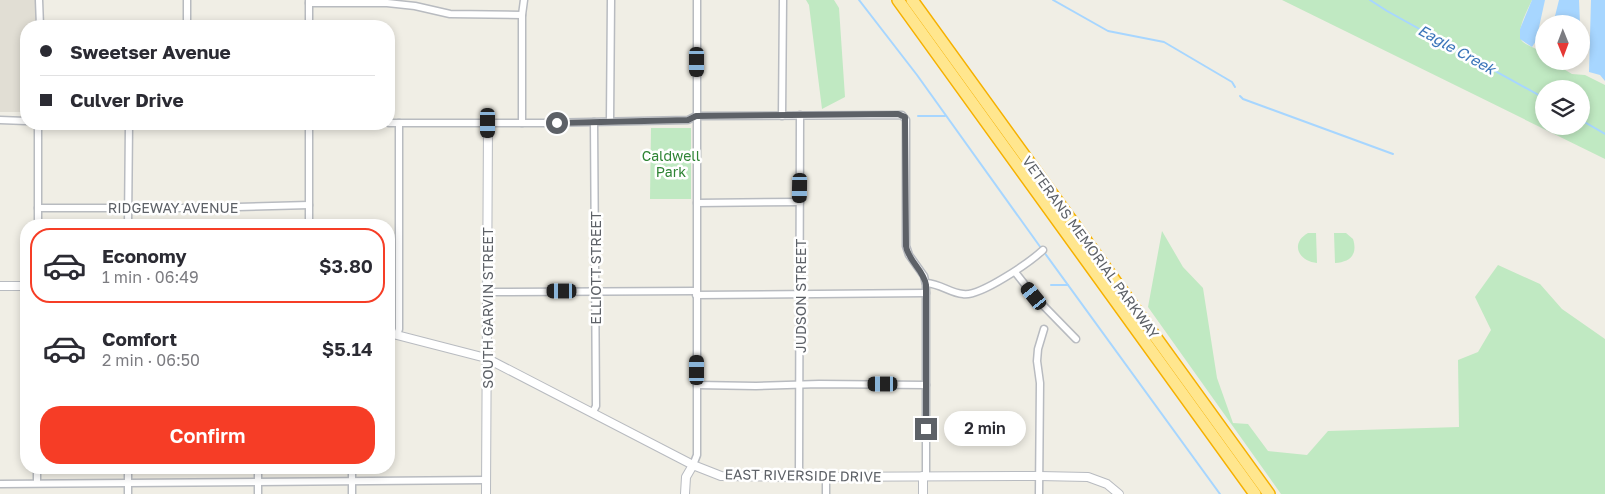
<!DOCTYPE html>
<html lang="en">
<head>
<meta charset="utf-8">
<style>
	body { margin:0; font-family:"Golos Text",sans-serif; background:#f7f7f7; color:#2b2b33; height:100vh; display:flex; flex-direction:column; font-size:19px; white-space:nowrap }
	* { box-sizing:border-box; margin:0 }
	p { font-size:16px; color:#7c7c81 }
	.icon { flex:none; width:28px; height:28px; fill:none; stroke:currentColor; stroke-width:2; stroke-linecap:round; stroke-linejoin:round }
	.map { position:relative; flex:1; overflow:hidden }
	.panel { position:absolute; left:20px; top:219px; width:375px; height:255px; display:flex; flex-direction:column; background:#fff; border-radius:20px; box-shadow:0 2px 8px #0003 }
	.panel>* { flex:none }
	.banner { position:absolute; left:20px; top:20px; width:375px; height:110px; border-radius:20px; box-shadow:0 2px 8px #0003; display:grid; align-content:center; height:110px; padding:0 20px; background:#fff }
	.needle { width:32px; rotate:179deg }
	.fabs { position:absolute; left:1535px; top:15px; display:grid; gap:10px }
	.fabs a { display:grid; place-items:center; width:55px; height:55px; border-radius:50%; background:#fff; box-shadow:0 2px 8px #0003; font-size:25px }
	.end { position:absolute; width:22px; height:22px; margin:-11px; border:6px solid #5d6167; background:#fff; box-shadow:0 0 0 2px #fff }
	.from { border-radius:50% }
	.bubble { position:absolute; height:35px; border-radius:18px; background:#fff; box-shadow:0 2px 8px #0003; font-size:16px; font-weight:600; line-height:35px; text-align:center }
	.car { position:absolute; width:15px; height:30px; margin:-15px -8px; border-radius:6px; box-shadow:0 0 4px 1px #0007; background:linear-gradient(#222 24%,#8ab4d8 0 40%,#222 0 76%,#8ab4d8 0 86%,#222 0) }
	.banner b { display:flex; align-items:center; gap:18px; height:48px; font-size:19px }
	.banner b+b { border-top:1px solid #e1e1e2 }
	.banner i { width:12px; height:12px; background:#2b2b33 }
	ul { padding:9px 0 0; list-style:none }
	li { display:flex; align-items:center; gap:15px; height:75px; margin:0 10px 8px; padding:0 10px; border:2px solid transparent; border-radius:20px }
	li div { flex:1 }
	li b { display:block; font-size:19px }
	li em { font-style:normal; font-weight:600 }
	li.selected { border-color:#f63d26 }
	li>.icon { width:45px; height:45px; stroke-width:1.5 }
	.button { display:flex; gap:10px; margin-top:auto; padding:10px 20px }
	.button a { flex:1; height:58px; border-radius:20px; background:#f63d26; color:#fff; font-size:20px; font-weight:600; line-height:58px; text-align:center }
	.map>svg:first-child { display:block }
	.education { fill:#e1ded4 }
	.green { fill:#c0e9c2; fill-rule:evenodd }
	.water { fill:#a7d6ff }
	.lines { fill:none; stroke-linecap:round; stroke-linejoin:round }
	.stream { stroke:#a7d6ff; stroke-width:2 }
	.minor-casing { stroke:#b8bbc0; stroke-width:9 }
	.tertiary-casing { stroke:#b8bbc0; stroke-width:10 }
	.motorway-casing { stroke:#f6b100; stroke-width:14 }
	.minor { stroke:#fff; stroke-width:6 }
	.tertiary { stroke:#fff; stroke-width:8 }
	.motorway { stroke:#ffe68e; stroke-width:11 }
	.route { stroke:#5d6167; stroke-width:6 }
	.labels { text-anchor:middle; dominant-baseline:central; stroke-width:5; stroke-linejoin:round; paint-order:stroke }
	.park-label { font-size:14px; fill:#2f8435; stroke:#fff }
	.street-label { font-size:14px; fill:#5d6167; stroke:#fff }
	.water-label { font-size:15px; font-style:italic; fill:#3a74b9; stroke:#fff }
</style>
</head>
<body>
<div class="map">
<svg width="1605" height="494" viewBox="0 0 1605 494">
	<rect width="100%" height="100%" fill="#f0eee5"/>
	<polygon class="education" points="0,0 36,0 36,26 26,26 26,112 0,112"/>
	<g class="green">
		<polygon points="806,0 834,0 839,8 845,97 822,109 809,5"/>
		<path d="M1282 0H1532C1528 9 1514 34 1523 42 1529 47 1538 48 1544 55V61H1550L1572 74 1585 75 1605 85V159ZM1544 89H1581V126H1544Z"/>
		<polygon points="651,128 691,128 691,199 650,199"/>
		<polygon points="1162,231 1183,267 1203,288 1217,378 1233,423 1248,424 1268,451 1307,455 1328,431 1459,427 1458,360 1478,352 1491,330 1475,297 1498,265 1540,284 1562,309 1605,339 1605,494 1281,494 1148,307"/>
		<path d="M1308 233H1316L1317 263C1298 261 1290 243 1308 233Z"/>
		<path d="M1334 233H1346L1353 239C1358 255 1350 262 1335 263Z"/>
	</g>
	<g class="water">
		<polygon points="1532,0 1545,0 1536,41 1532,47 1520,39 1520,29"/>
		<polygon points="1559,0 1579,0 1580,24 1553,24"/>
		<polygon points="1591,0 1605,0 1605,81 1600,75 1589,72"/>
	</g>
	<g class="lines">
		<g class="stream">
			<polyline points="859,0 917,75 1041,248"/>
			<polyline points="1053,0 1108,31 1164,42 1232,82 1235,87"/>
			<polyline points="1370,0 1387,11 1544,98"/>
			<polyline points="1240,96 1243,99 1393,154"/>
			<polyline points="918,116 945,116"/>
			<polyline points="1581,120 1605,134"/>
			<polyline points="1044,252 1220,494"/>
			<polyline points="1051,285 1068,285"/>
		</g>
		<defs>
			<g id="minor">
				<polyline points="39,0 40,26"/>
				<polyline points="187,0 187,26"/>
				<polyline points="309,3 387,3 415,6 450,14 522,15"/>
				<polyline points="309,26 309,0"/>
				<polyline points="782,116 783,0"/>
				<polyline points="0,120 26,121"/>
				<polyline points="610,121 611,0"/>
				<polyline points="389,123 543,123 688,120 696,116 902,115 906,120 906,246 909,255 924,276 926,285 926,476"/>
				<polyline points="522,123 522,15 524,0"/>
				<polyline points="38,124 38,225"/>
				<polyline points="309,124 309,225"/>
				<polyline points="697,203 800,202"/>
				<polyline points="38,208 201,208 309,205"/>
				<polyline points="128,225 129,124"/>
				<polyline points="1015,272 1034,296 1076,339"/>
				<path d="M926 283C941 284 950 293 963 294 980 297 1030 262 1043 250"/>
				<polyline points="487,292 696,291"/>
				<polyline points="696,295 926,293"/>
				<polyline points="397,335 399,329 399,123"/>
				<polyline points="697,385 756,386 819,384 926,385"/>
				<polyline points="593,412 596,406 594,122"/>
				<polyline points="693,465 697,455 697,0"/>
				<polyline points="258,468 258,494"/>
				<polyline points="799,477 800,115"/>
				<polyline points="37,483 37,468"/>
				<polyline points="0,484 486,480"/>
				<polyline points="128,494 128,468"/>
				<polyline points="352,494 352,468"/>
				<polyline points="826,494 826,477"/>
				<polyline points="1039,494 1040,383 1037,361 1038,349 1044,329"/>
			</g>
			<g id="tertiary">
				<polyline points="0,286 26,286"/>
				<polyline points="389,333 486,358 693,465 721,476 799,477 1039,476 1088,477 1107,484 1119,494"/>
				<polyline points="923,476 923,494"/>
				<polyline points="486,494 488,123"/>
				<polyline points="685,494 686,477 693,465"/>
			</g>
			<g id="motorway">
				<polyline points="898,0 1255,494"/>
				<polyline points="912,0 1269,494"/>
			</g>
		</defs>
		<use href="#minor" class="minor-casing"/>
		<use href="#tertiary" class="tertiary-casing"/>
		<use href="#motorway" class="motorway-casing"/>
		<use href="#minor" class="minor"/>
		<use href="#tertiary" class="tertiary"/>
		<use href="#motorway" class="motorway"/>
	</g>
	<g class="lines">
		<path class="route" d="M557 123 688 120 696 116 898 114 905 117 906 246C908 261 924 270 926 285V429"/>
	</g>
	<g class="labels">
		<g class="park-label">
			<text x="671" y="155">Caldwell<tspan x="671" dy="16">Park</tspan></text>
		</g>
		<g class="street-label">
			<text x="173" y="207">RIDGEWAY AVENUE</text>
			<text transform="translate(1091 247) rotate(54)">VETERANS MEMORIAL PARKWAY</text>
			<text transform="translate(595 268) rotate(-90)">ELLIOTT STREET</text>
			<text transform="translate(800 296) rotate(-90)">JUDSON STREET</text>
			<text transform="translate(487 308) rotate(-90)">SOUTH GARVIN STREET</text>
			<text transform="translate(803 475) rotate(1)">EAST RIVERSIDE DRIVE</text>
		</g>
		<g class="water-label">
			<text transform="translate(1457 49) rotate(29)">Eagle Creek</text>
		</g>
	</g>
</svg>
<div class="fabs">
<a><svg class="needle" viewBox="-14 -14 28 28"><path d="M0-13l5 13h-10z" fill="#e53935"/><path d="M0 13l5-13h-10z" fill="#7c7c81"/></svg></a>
<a><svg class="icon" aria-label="layers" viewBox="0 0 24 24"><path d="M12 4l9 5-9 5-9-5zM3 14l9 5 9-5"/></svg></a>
</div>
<i class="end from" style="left:557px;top:123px"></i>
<i class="end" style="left:926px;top:429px"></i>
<div class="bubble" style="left:944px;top:411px;width:82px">2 min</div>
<i class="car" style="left:697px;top:62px;rotate:180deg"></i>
<i class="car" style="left:488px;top:123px;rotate:180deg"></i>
<i class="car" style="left:800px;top:188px;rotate:181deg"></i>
<i class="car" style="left:562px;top:291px;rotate:270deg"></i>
<i class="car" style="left:1034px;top:296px;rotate:321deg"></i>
<i class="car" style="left:697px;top:370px;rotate:0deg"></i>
<i class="car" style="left:883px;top:384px;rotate:270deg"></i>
<div class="banner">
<b><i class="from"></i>Sweetser Avenue</b>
<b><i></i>Culver Drive</b>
</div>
<section class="panel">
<ul>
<li class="selected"><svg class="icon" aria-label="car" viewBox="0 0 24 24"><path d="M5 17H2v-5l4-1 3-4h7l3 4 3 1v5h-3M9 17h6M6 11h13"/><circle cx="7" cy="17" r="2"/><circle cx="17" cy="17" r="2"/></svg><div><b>Economy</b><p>1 min · 06:49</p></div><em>$3.80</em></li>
<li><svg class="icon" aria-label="car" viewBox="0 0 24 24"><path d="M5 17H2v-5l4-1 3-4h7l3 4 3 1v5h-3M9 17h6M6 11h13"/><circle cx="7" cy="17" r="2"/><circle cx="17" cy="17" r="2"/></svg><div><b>Comfort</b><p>2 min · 06:50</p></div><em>$5.14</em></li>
</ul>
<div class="button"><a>Confirm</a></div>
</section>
</div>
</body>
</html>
